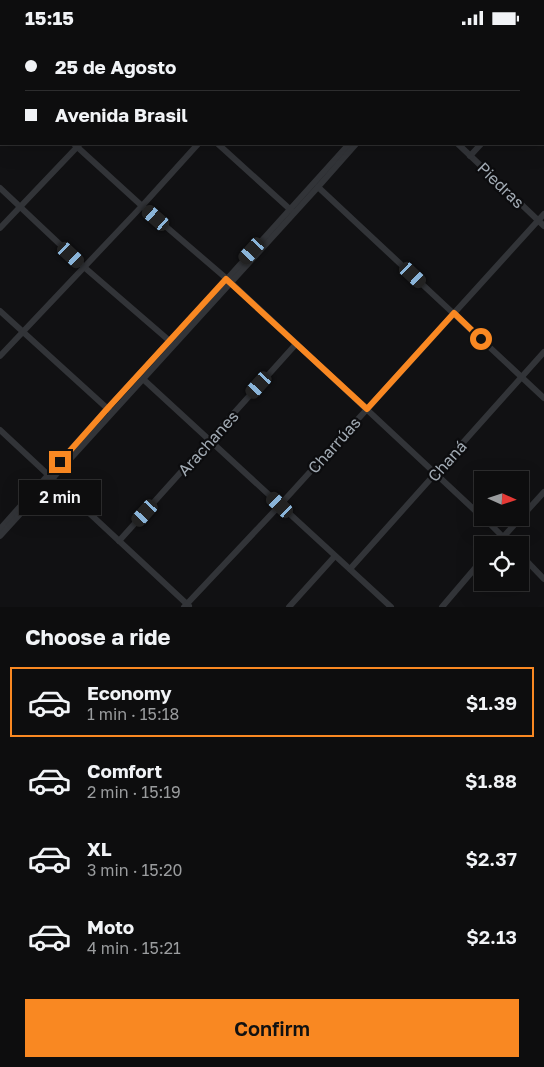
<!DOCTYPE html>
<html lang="en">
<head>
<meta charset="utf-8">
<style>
	body { margin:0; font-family:"Golos Text",sans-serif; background:#1b1b1c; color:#f1f3f6; height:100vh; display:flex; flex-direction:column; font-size:19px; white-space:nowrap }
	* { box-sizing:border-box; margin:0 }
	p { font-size:16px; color:#9a9c9e }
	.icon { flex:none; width:28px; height:28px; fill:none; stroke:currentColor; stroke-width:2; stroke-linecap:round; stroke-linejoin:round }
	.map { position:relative; height:572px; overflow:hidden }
	.drawer { display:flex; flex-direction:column; background:#0d0d0e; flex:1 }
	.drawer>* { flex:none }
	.top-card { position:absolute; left:0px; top:0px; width:545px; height:110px; box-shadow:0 5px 20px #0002,0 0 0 1px #2d2d2e; display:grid; align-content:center; height:110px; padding:0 25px; background:#0d0d0e }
	.needle { width:32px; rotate:93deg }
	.fabs { position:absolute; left:474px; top:436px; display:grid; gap:10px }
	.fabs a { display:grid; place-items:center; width:55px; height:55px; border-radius:0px; background:#0d0d0e; box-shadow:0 5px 20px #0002,0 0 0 1px #2d2d2e; font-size:25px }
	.end { position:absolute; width:22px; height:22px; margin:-11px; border:6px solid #f98822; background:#111; box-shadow:0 0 0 2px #111 }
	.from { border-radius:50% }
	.bubble { position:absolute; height:35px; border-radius:0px; background:#0d0d0e; box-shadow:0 5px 20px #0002,0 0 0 1px #2d2d2e; font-size:16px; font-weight:600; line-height:35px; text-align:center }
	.car { position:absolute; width:15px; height:30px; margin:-15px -8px; border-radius:6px; box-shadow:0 0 4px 1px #0007; background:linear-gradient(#222 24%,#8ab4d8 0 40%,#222 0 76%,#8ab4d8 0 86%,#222 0) }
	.top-card b { display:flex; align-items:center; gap:18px; height:48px; font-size:19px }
	.top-card b+b { border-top:1px solid #2d2d2e }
	.top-card i { width:12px; height:12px; background:#f1f3f6 }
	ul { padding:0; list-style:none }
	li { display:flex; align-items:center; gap:15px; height:70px; margin:0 10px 8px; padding:0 15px; border:2px solid transparent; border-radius:0px }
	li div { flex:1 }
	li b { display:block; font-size:19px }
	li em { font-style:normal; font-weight:600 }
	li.selected { border-color:#f98822 }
	li>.icon { width:45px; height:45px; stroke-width:1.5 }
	h2 { padding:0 25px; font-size:22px; line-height:60px }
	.primary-button { display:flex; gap:10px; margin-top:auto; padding:10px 25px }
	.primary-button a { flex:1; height:58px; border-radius:0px; background:#f98822; color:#111; font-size:20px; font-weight:600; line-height:58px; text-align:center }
	.status { display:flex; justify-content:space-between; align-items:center; height:35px; padding:0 25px; background:#0d0d0e; direction:ltr }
	.status svg { height:14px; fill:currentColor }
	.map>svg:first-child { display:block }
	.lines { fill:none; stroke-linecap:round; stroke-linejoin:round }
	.street { stroke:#323438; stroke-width:6 }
	.route { stroke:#f98822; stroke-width:6 }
	.labels { text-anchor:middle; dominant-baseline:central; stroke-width:4.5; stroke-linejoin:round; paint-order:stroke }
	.street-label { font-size:16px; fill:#a2abb4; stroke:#0c0c0e }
</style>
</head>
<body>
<div class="status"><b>15:15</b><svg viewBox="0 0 49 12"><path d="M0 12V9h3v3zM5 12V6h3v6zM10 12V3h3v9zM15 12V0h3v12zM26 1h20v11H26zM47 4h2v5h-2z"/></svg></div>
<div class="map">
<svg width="544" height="572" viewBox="0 0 544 572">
	<rect width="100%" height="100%" fill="#111113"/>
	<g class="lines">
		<g class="street">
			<polyline points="97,0 98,1"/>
			<polyline points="230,0 232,1"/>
			<polyline points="343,0 345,1"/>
			<polyline points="61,1 62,0"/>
			<polyline points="179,1 181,0"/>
			<polyline points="298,1 299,0"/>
			<polyline points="446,1 447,0"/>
			<polyline points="453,1 454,0"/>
			<polyline points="0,40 1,41"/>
			<polyline points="0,68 1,67"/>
			<polyline points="74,109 142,171 227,244 482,482"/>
			<polyline points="218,109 293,177"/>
			<polyline points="458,109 544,191"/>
			<polyline points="470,121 481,109"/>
			<polyline points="318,152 544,363"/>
			<polyline points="0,153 84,232 172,308"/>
			<polyline points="0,193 79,110"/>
			<polyline points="0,276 109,375"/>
			<polyline points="0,321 142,171 198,109"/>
			<polyline points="143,344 391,572"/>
			<polyline points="0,395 189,571"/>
			<polyline points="483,482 511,510"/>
			<polyline points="0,494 107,374 227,244 349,109"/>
			<polyline points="0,501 318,152 356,109"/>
			<polyline points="119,506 296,309"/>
			<polyline points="496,510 544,457"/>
			<polyline points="520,519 544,544"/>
			<polyline points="350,534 544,317"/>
			<polyline points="184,572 280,470 544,179"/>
			<polyline points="289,572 335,521"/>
			<polyline points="442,572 482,525"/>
		</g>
	</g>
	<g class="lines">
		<polyline class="route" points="60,427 107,374 226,244 367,374 454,278 481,304"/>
	</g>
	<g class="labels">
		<g class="street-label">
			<text transform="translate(501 150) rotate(44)">Piedras</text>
			<text transform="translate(208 408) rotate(-48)">Arachanes</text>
			<text transform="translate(334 410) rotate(-48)">Charrúas</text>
			<text transform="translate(447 426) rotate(-48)">Chaná</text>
		</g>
	</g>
</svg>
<div class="fabs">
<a><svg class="needle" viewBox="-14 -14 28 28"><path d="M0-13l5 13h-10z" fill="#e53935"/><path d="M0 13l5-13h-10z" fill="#9a9c9e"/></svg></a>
<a><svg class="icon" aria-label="locate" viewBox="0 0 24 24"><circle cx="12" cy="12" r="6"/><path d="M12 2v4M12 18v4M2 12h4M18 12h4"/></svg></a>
</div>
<i class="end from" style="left:481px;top:304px"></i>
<i class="end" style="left:60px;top:427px"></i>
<div class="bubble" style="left:19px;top:445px;width:82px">2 min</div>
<i class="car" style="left:156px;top:183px;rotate:311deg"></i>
<i class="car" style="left:252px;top:216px;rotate:222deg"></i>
<i class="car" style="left:71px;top:220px;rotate:133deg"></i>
<i class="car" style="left:413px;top:240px;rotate:133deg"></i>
<i class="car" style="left:259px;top:350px;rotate:222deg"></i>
<i class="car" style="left:280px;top:470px;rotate:313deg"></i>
<i class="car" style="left:145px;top:478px;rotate:222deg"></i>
<div class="top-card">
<b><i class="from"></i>25 de Agosto</b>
<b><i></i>Avenida Brasil</b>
</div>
</div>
<section class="drawer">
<h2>Choose a ride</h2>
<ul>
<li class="selected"><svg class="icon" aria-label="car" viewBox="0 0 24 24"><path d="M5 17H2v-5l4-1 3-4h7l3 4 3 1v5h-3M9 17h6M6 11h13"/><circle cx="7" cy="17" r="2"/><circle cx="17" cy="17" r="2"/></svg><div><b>Economy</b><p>1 min · 15:18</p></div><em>$1.39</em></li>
<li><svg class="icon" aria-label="car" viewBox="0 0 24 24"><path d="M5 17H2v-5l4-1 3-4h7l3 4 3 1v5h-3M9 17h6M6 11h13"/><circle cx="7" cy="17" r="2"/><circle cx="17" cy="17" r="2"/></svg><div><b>Comfort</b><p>2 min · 15:19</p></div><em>$1.88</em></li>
<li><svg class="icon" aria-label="car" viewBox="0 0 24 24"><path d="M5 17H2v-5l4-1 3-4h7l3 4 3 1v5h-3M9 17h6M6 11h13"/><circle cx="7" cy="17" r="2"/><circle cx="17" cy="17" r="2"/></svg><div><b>XL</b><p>3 min · 15:20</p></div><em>$2.37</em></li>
<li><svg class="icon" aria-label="car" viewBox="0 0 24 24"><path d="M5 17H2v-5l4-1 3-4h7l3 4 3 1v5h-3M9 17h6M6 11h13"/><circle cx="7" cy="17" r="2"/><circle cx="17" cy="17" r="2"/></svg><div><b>Moto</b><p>4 min · 15:21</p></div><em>$2.13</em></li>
</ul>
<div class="primary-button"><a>Confirm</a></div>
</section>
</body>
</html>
